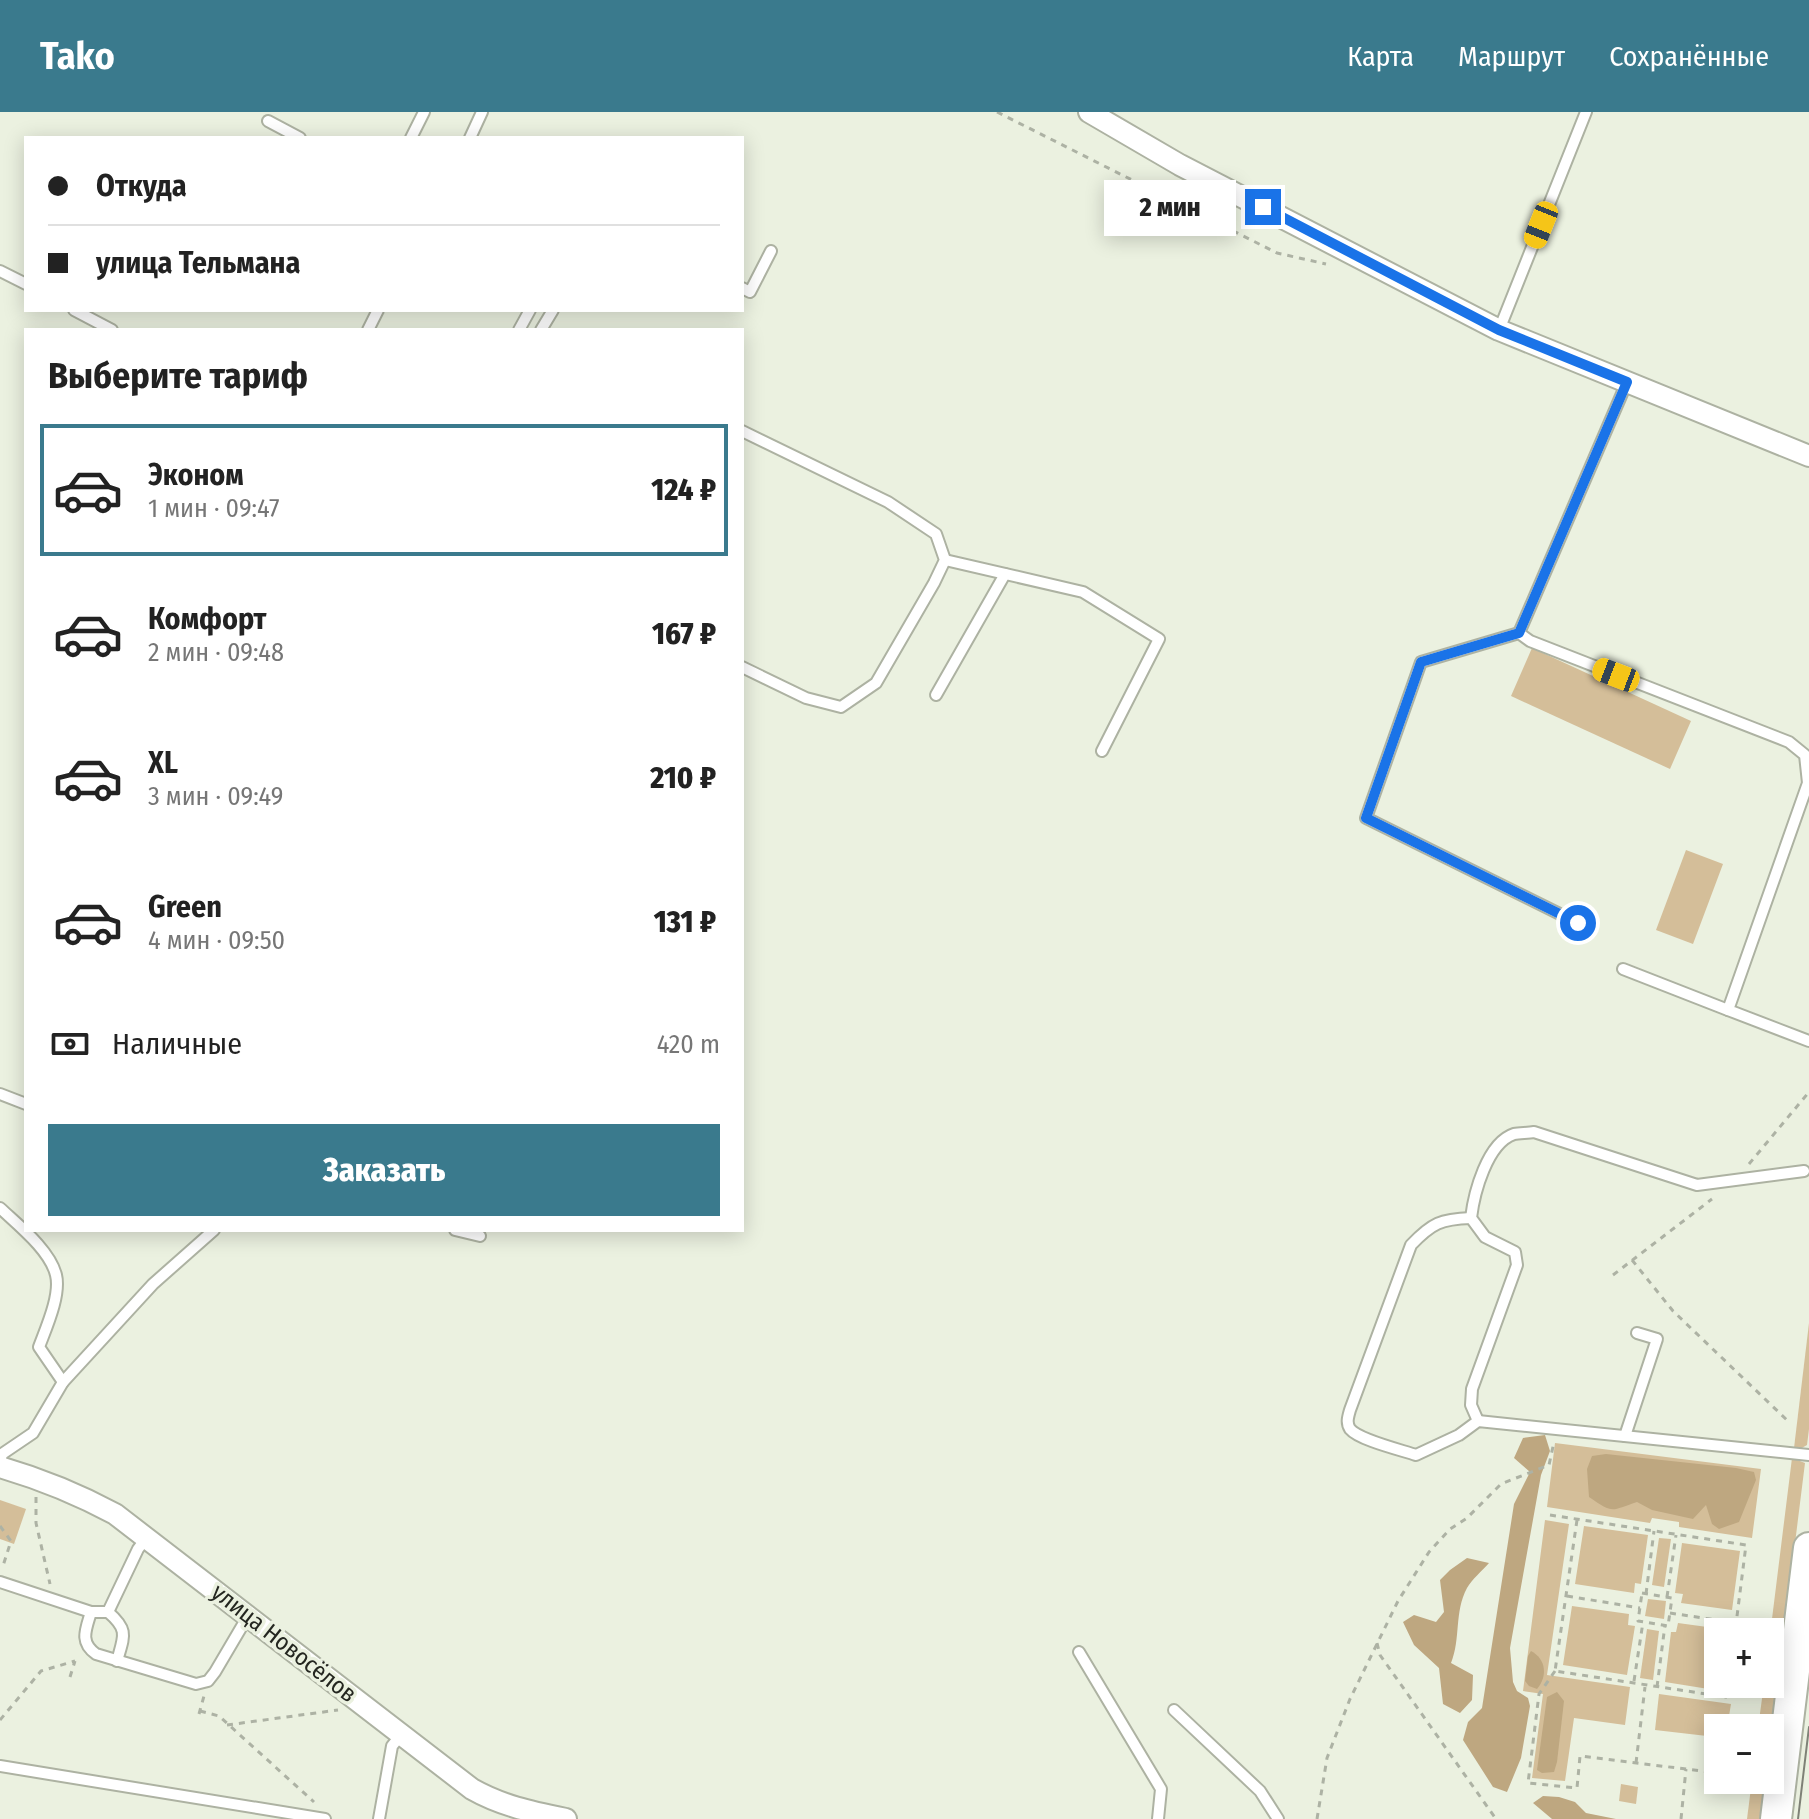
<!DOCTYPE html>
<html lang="ru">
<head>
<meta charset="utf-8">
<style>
	body { margin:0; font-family:"Fira Sans Condensed",sans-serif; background:#f2f2f2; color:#222; height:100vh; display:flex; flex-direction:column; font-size:30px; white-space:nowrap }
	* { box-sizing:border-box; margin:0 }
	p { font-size:26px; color:#767676 }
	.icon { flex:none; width:44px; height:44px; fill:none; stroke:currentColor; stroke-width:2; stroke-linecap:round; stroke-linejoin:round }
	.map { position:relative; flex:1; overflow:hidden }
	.drawer { position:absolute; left:24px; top:216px; width:720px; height:904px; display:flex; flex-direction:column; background:#fff; border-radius:0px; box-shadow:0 4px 20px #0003 }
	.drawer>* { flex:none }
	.top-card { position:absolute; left:24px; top:24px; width:720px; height:176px; border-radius:0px; box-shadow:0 4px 20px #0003; display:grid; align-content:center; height:176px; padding:0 24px; background:#fff }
	.buttons { position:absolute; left:1704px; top:1506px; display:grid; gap:16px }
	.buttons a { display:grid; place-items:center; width:80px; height:80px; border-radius:0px; background:#fff; box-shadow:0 4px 20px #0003; font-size:40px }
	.end { position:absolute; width:36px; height:36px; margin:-18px; border:10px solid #1a73e8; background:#fff; box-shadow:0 0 0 4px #fff }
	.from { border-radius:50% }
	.bubble { position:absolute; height:56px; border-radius:0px; background:#fff; box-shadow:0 4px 20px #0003; font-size:26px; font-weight:800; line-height:56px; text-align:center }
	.car { position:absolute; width:24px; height:48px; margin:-24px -12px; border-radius:10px; box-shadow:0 0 6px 2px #0007; background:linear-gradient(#f5c518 24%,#345 0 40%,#f5c518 0 76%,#345 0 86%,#f5c518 0) }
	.top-card b { display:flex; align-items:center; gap:28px; height:76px; font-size:30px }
	.top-card b+b { border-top:2px solid #e0e0e0 }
	.top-card i { width:20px; height:20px; background:#222 }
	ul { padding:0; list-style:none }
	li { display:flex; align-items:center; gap:24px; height:132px; margin:0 16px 12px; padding:0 8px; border:4px solid transparent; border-radius:0px }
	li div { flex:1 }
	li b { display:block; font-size:30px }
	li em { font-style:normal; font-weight:800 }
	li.on { border-color:#3a7a8d }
	li>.icon { width:72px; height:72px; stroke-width:1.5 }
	h2 { padding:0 24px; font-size:36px; line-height:96px }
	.pay { display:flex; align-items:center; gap:20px; height:88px; padding:0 24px; font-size:30px }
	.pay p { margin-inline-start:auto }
	.button { display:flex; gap:16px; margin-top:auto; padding:16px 24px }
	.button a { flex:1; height:92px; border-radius:0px; background:#3a7a8d; color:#fff; font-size:32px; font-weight:800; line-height:92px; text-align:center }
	header { display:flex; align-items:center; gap:48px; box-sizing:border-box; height:112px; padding:0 40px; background:#3a7a8d; color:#fff }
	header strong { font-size:38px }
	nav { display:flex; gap:44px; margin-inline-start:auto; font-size:28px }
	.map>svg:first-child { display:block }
	.green { fill:#d4be99 }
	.forest { fill:#bea780 }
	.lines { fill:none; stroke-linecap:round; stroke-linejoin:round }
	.lane-casing { stroke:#adb2a2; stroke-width:14 }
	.street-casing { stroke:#adb2a2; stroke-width:24 }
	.secondary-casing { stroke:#adb2a2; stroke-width:34 }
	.path { stroke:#adb2a4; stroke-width:3; stroke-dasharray:6 6; stroke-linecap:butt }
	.lane { stroke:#fff; stroke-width:10 }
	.street { stroke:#fff; stroke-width:20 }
	.secondary { stroke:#fff; stroke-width:30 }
	.tram { stroke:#7f8277; stroke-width:2 }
	.route { stroke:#1a73e8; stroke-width:10 }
	.labels { text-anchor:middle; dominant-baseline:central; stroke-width:7; stroke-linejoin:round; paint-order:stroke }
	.street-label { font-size:24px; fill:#242620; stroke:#ebf1e0 }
</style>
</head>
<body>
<header>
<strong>Tako</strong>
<nav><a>Карта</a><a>Маршрут</a><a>Сохранённые</a></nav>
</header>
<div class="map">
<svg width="1809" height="1707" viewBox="0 0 1809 1707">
	<rect width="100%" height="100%" fill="#ebf1e0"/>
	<g class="green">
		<polygon points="1532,536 1691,609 1670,657 1511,584"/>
		<polygon points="1686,738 1723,752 1693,832 1656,818"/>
		<polygon points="1809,1211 1809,1317 1807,1333 1800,1337 1794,1336"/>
		<polygon points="1555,1331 1761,1357 1752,1426 1679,1415 1679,1410 1652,1406 1650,1411 1547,1395"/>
		<polygon points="1792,1346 1805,1351 1770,1632 1770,1616 1758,1616 1764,1572 1770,1572 1770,1523"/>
		<polygon points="0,1388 26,1397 14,1432 0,1427"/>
		<polygon points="1545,1408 1569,1412 1547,1563 1630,1575 1625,1613 1574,1606 1565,1669 1532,1666 1543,1582 1523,1579"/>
		<polygon points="1584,1414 1648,1423 1641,1472 1635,1471 1634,1481 1575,1472"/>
		<polygon points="1659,1426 1671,1427 1664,1475 1652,1473"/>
		<polygon points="1682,1431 1740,1439 1732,1498 1681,1491 1683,1482 1675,1481"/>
		<polygon points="1648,1487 1666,1489 1664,1507 1645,1504"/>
		<polygon points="1572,1494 1629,1502 1628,1513 1635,1514 1627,1563 1563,1553"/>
		<polygon points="1678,1511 1729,1518 1728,1520 1718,1520 1718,1572 1722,1572 1721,1579 1665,1570 1671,1520 1676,1520"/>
		<polygon points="1647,1517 1659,1519 1653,1568 1640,1566"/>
		<polygon points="1659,1582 1731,1592 1727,1616 1718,1616 1718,1635 1706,1633 1707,1624 1655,1618"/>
		<polygon points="1752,1668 1766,1668 1761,1707 1747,1707"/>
		<polygon points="1621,1672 1638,1675 1636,1692 1619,1689"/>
	</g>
	<g class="forest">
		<polygon points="1545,1323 1550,1339 1541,1363 1510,1536 1513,1570 1517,1579 1528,1586 1530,1594 1521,1646 1507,1680 1493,1675 1463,1628 1468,1610 1482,1596 1514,1392 1530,1360 1514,1346 1523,1326"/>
		<path d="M1606 1342 1736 1356 1754 1360 1756 1368 1739 1410 1719 1417 1712 1412 1706 1393 1693 1407 1652 1398 1637 1390C1610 1399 1614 1402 1589 1385L1587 1357 1592 1344Z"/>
		<path d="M1467 1446 1489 1451C1482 1459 1472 1467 1467 1476 1454 1500 1461 1527 1451 1551L1473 1563 1472 1588 1460 1601 1443 1592 1439 1556 1414 1533 1403 1510 1414 1503 1436 1510 1444 1500 1440 1468 1450 1458Z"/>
		<path d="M1531 1539C1546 1547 1548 1564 1537 1577L1529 1574 1525 1569 1528 1544Z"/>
		<polygon points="1557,1580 1564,1589 1557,1650 1554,1660 1542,1661 1537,1658 1547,1585"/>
		<polygon points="1543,1684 1559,1685 1575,1690 1586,1701 1616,1707 1552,1707 1533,1691"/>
	</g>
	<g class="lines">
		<defs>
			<g id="lane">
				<polyline points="268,9 300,26"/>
				<polyline points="411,26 424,0"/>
				<polyline points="470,26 482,0"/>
				<polyline points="0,159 26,172"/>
				<polyline points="742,176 750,180 771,139"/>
				<polyline points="74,198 112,218"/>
				<polyline points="368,218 378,198"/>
				<polyline points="519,218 530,198"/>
				<polyline points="541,218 553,198"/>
				<polyline points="1499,218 1586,0"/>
				<polyline points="1627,270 1519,521 1530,529 1789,630 1805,643 1808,671 1728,898 1809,929"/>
				<polyline points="742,319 888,390 936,422 945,448 934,471 876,571 841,595 806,586 742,555"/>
				<polyline points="945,448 1083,480 1159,527 1102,639"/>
				<polyline points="1519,521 1421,550 1366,706 1578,811"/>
				<polyline points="936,583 1005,462"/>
				<polyline points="1623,857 1728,898"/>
				<polyline points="0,982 26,992"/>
				<path d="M0 1096C18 1113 50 1138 56 1163 61 1183 46 1216 39 1235L63 1270 33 1321 2 1342 0 1351"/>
				<path d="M1471 1106C1441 1107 1432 1111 1411 1133L1350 1298C1348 1305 1346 1311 1350 1317 1359 1328 1401 1338 1416 1343L1459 1323 1478 1309 1809 1343"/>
				<polyline points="455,1118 480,1124"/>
				<polyline points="63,1270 153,1172 214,1118"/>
				<path d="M1478 1309 1471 1293 1472 1277 1517 1153 1515 1140 1485 1125 1471 1106C1474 1081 1487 1031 1514 1022 1520 1021 1528 1021 1534 1020L1697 1073 1804 1059"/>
				<polyline points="1625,1324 1657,1227 1637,1221"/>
				<polyline points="0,1470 91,1500 108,1500 138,1437 147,1425"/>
				<path d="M91 1500C86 1517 79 1530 96 1542L196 1572 208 1569 215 1560 248 1504"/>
				<path d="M108 1500C129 1518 124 1524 117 1549"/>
				<polyline points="1079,1540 1161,1677 1158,1707"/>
				<polyline points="1174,1598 1260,1679 1278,1707"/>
				<polyline points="0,1654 325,1707"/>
				<polyline points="379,1707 392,1634 401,1623"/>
			</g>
			<g id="street">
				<polyline points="1089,0 1180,53 1499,218 1809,344"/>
				<path d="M0 1355C41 1367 78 1382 115 1402L472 1677C502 1694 532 1700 566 1707"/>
			</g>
			<polyline id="secondary" points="1776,1707 1809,1436"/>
		</defs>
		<use href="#lane" class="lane-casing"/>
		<use href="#street" class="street-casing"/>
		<use href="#secondary" class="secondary-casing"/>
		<g class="path">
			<polyline points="997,0 1277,141 1326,152"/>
			<polyline points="1749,1052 1809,980"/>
			<polyline points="1632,1148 1673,1199 1789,1310"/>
			<polyline points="1613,1163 1712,1087"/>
			<polyline points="36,1385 36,1411 50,1472"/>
			<polyline points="1550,1403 1746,1433 1735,1520"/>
			<polyline points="1577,1408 1555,1559 1726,1585 1728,1572"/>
			<polyline points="0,1414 11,1429 2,1457"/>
			<polygon points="1642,1481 1672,1486 1668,1514 1638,1509"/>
			<polyline points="1646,1482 1654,1419"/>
			<polyline points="1567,1484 1640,1496"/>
			<polyline points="1667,1485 1676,1423"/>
			<polyline points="1670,1501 1763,1515"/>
			<polyline points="1377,1531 1380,1543 1496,1707"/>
			<polyline points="1555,1559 1539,1582 1528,1671 1577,1676 1580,1644 1718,1661"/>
			<polyline points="70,1565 75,1549"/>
			<polyline points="1634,1569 1643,1510"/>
			<polyline points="1657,1575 1665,1513"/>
			<polyline points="200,1599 219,1604 314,1690"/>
			<polyline points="199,1602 204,1584"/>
			<polyline points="0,1608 41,1559 75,1549"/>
			<polyline points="227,1613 338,1598"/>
			<polyline points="1636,1651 1645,1575"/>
			<polyline points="1317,1707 1327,1646 1350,1587 1398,1489 1429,1440 1450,1417 1467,1406 1501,1372 1549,1353 1554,1330"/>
			<polyline points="1681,1707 1686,1657"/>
		</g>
		<use href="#lane" class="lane"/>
		<use href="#street" class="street"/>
		<use href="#secondary" class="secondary"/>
		<polyline class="tram" points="1798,1707 1809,1615"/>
	</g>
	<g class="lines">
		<polyline class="route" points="1263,95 1499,218 1627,270 1519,521 1421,550 1366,706 1578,811"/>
	</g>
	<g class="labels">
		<g class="street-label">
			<text transform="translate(284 1531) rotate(38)">улица Новосёлов</text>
		</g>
	</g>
</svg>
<div class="buttons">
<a>+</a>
<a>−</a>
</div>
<i class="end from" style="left:1578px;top:811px"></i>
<i class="end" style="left:1263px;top:95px"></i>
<div class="bubble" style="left:1104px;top:68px;width:132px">2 мин</div>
<i class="car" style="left:1541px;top:113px;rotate:202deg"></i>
<i class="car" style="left:1616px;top:563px;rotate:291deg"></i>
<div class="top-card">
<b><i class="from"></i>Откуда</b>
<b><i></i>улица Тельмана</b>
</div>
<section class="drawer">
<h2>Выберите тариф</h2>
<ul>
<li class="on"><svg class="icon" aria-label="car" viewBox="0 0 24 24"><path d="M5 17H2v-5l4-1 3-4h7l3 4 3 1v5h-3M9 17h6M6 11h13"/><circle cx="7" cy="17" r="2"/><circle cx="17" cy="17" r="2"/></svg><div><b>Эконом</b><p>1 мин · 09:47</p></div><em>124 ₽</em></li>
<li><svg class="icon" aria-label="car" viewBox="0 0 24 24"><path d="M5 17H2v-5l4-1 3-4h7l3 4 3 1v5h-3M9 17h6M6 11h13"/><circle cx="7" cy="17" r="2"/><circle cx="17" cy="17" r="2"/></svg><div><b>Комфорт</b><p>2 мин · 09:48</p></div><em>167 ₽</em></li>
<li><svg class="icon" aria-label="car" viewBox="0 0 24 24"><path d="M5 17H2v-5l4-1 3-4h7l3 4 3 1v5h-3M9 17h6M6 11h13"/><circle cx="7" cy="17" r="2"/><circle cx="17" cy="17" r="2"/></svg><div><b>XL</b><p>3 мин · 09:49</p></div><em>210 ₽</em></li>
<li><svg class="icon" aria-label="car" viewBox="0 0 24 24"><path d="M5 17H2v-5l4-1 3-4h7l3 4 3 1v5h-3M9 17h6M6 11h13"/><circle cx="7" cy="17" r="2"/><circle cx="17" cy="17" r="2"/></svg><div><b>Green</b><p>4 мин · 09:50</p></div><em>131 ₽</em></li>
</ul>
<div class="pay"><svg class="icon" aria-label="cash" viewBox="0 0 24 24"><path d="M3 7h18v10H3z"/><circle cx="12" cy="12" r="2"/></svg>Наличные<p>420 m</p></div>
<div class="button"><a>Заказать</a></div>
</section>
</div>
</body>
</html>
